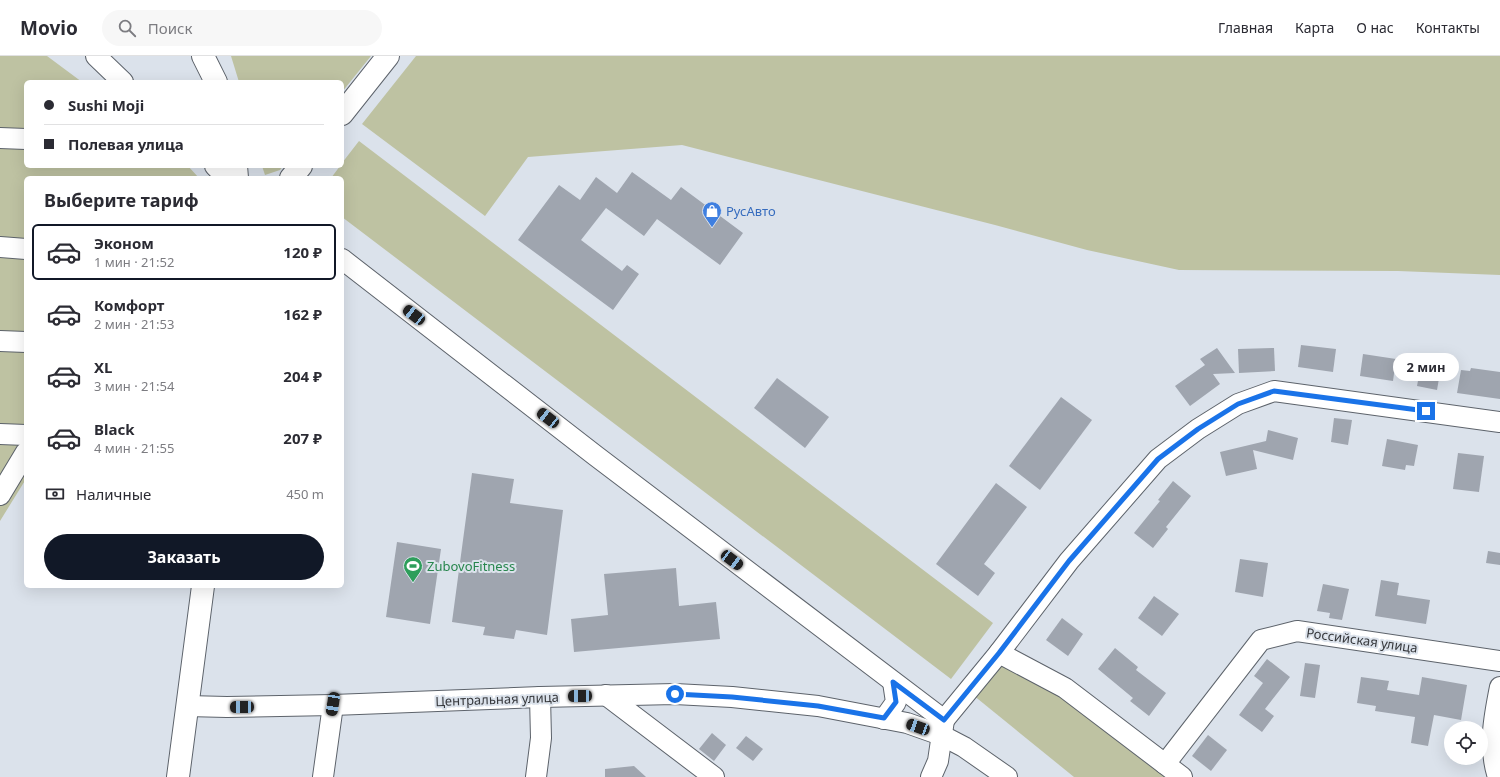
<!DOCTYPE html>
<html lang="ru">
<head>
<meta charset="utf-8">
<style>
	body { margin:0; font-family:"Noto Sans",sans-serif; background:#f7f7f7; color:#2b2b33; height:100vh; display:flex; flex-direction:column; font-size:15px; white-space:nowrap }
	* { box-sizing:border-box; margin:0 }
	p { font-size:13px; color:#7c7c81 }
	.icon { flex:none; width:22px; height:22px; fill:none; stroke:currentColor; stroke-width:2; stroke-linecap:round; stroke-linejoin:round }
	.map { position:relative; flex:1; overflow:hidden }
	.details { position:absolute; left:24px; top:120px; width:320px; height:412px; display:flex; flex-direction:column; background:#fff; border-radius:6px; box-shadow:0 4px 16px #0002 }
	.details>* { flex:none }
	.top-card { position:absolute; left:24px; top:24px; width:320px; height:88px; border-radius:6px; box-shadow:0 4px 16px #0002; display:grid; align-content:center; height:88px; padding:0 20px; background:#fff }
	.controls { position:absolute; left:1444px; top:665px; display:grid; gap:8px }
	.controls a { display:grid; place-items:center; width:44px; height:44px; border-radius:50%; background:#fff; box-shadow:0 4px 16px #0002; font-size:20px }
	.end { position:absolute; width:18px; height:18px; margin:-9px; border:5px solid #1a73e8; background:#fff; box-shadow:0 0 0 2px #fff }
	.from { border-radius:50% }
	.bubble { position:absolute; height:28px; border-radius:14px; background:#fff; box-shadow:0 4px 16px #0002; font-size:13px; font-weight:700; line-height:28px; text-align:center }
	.car { position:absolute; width:12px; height:24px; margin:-12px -6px; border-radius:5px; box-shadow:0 0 3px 1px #0007; background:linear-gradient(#222 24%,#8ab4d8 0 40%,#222 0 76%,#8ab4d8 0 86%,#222 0) }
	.top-card b { display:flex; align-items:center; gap:14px; height:38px; font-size:15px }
	.top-card b+b { border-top:1px solid #e1e1e2 }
	.top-card i { width:10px; height:10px; background:#2b2b33 }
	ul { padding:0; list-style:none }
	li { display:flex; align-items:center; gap:12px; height:56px; margin:0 8px 6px; padding:0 12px; border:2px solid transparent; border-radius:6px }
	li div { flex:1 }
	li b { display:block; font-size:15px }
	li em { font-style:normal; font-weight:700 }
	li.current { border-color:#111827 }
	li>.icon { width:36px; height:36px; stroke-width:1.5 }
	h2 { padding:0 20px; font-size:18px; line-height:48px }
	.pay { display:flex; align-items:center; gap:10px; height:44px; padding:0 20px; font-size:15px }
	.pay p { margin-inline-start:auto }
	.cta { display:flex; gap:8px; margin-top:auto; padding:8px 20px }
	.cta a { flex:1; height:46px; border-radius:24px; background:#111827; color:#fff; font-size:16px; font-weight:700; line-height:46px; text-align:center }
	header { display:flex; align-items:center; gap:24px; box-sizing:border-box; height:56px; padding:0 20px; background:#fff; border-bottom:1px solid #e1e1e2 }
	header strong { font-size:19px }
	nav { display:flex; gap:22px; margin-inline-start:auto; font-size:14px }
	.search { width:280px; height:36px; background:#f7f7f7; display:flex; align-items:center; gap:10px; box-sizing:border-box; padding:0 14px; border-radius:22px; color:#7c7c81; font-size:15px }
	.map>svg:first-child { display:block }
	.green { fill:#bec2a2 }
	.building { fill:#9fa5af }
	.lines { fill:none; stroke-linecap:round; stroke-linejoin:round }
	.minor-casing { stroke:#5d636b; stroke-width:22 }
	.major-casing { stroke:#5d636b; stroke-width:24 }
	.minor { stroke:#fff; stroke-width:20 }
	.major { stroke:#fff; stroke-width:22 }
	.route { stroke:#1a73e8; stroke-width:5 }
	.labels { text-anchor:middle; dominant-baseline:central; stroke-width:4; stroke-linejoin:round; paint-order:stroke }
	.shop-label { font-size:13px; fill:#366cbe; stroke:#dbe2eb; text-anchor:start }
	.leisure-label { font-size:13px; fill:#27864d; stroke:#dbe2eb; text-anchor:start }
	.street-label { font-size:13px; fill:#36383c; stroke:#dbe2eb }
</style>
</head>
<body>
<header>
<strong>Movio</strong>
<div class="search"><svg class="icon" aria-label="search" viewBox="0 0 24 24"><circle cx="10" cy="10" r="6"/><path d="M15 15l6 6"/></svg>Поиск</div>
<nav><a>Главная</a><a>Карта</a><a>О нас</a><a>Контакты</a></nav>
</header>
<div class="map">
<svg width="1500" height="721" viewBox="0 0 1500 721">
	<rect width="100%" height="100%" fill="#dbe2eb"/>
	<g class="green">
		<polygon points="0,0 47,0 82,26 26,26 26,110 188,110 199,122 26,122 26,423 0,465"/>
		<polygon points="231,0 371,0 342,36 342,26 239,26"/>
		<polygon points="416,0 1500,0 1500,219 1398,215 1179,214 1087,194 995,169 682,89 528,101 485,160 362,68"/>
		<polygon points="359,85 993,567 951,623 342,161 342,122 331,122 340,110 342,110 342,107"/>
		<polygon points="262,110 283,110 280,114 265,119"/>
		<polygon points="1001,605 1059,639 1173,721 1074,721 973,639"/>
	</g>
	<g class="building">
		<polygon points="632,116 671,144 681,131 743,177 720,209 657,163 644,180 606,152 581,184 622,215 627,209 639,218 613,254 518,184 559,129 580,144 596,121 617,137"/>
		<polygon points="1301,289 1336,293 1333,316 1298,311"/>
		<polygon points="1217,292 1235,317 1213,318 1220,328 1190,350 1175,330 1205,309 1200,303"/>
		<polygon points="1274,292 1275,315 1239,317 1238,293"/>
		<polygon points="1363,298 1396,303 1393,325 1360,320"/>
		<polygon points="1421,308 1441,311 1437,334 1417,330"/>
		<polygon points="1471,312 1500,316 1500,343 1457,337 1461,314 1470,315"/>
		<polygon points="777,322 829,361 805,392 754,352"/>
		<polygon points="1061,341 1092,364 1040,434 1009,410"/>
		<polygon points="1334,362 1352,364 1348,389 1331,386"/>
		<polygon points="1268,374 1298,382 1293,404 1253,394 1257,413 1226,420 1220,396 1266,385"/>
		<polygon points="1387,383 1418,389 1414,410 1406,409 1405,414 1382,410"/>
		<polygon points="1458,397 1484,400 1479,436 1453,433"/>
		<polygon points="472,417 514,423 510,447 563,454 547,579 516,574 514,583 483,579 485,571 452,566"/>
		<polygon points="1173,425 1191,440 1166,471 1168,473 1153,492 1134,477 1160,445 1158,444"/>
		<polygon points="996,427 1027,451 984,508 995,517 978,540 936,508"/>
		<polygon points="397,486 441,493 430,568 386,561"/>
		<polygon points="1488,495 1500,497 1500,509 1486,507"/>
		<polygon points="1240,503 1268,507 1263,541 1235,536"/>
		<polygon points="676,512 679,550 716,546 720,583 574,596 571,563 608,559 604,518"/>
		<polygon points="1381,524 1399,527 1397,539 1430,544 1426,568 1375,560"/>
		<polygon points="1323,528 1349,533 1342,564 1329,562 1330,557 1317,555"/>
		<polygon points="1154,540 1179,558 1162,580 1138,562"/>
		<polygon points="1062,562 1083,578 1068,600 1046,584"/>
		<polygon points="1115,592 1138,611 1136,614 1166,637 1149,660 1130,645 1133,642 1098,613"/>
		<polygon points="1267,603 1290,621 1265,653 1274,660 1262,676 1239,659 1263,627 1254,620"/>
		<polygon points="1305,607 1320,609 1315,642 1300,640"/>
		<polygon points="1361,621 1389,625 1387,634 1419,639 1422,621 1467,629 1461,664 1434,659 1428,690 1411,687 1415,661 1375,655 1376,650 1357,647"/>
		<polygon points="712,677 726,689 714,705 699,693"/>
		<polygon points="1208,679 1227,694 1211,715 1192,700"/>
		<polygon points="746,680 763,693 753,705 736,692"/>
		<polygon points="634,710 646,721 605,721 605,713"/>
	</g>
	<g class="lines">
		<defs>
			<g id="minor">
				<polyline points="96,0 123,26"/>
				<polyline points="0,82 26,83"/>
				<polyline points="215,110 227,122"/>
				<polyline points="0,191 26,193"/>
				<polyline points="342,203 596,400 944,664 938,705 931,721"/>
				<polyline points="0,285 26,286"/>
				<polyline points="0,378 26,379"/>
				<polyline points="0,439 26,396"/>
				<polyline points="999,597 1065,632 1182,721"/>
				<polyline points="606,639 714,721"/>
				<polyline points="187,650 227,651 333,649 540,641 675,638 732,641 818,650 907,667 941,679 964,691 1007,721"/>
				<polyline points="884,663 896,646 893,626"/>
				<polyline points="944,664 999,597 1069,505 1158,403 1198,373 1238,348 1274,335 1500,366"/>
				<polyline points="1165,708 1261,584 1297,575 1500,605"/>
				<polyline points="323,721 333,649"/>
				<polyline points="536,721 541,682 540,641"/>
				<path d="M1498 721C1488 691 1494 661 1500 631"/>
			</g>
			<g id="major">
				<polyline points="203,0 216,26"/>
				<polyline points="342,58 388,0"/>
				<polyline points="236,110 237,122"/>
				<polyline points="291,122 301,110"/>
				<polyline points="178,721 203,530"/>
			</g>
		</defs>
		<use href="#minor" class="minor-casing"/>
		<use href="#major" class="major-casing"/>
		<use href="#minor" class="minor"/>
		<use href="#major" class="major"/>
	</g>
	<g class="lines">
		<polyline class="route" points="675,638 732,641 818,650 884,662 896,646 893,626 944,664 999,597 1069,505 1158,403 1198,373 1238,348 1274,335 1426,355"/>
	</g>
	<defs>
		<symbol id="shop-pin" viewBox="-11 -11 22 30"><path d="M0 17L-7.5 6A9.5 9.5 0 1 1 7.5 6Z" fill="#3f7fe0" stroke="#dbe2eb"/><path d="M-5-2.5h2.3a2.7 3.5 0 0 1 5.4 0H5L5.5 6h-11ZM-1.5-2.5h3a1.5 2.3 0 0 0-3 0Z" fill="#fff"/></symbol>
		<symbol id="stadium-pin" viewBox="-11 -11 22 30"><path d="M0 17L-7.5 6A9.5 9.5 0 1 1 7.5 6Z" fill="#2e9e5b" stroke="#dbe2eb"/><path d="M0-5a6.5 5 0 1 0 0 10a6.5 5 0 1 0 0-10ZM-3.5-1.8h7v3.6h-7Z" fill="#fff"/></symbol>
	</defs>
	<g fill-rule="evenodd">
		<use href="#shop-pin" x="701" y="144" width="22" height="30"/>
		<use href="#stadium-pin" x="402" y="499" width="22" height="30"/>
	</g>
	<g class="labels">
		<g class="shop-label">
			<text x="726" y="155">РусАвто</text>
		</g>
		<g class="leisure-label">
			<text x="427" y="510">ZubovoFitness</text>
		</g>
		<g class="street-label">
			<text transform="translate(1362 584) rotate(8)">Российская улица</text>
			<text transform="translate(497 643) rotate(-2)">Центральная улица</text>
		</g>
	</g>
</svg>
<div class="controls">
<a><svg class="icon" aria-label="locate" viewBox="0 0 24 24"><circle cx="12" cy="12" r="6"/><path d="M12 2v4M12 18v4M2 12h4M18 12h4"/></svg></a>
</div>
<i class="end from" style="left:675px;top:638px"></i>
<i class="end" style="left:1426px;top:355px"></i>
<div class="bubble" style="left:1393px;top:297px;width:66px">2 мин</div>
<i class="car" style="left:414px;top:259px;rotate:308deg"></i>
<i class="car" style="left:548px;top:362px;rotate:308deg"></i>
<i class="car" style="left:732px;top:504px;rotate:127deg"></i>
<i class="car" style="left:580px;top:640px;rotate:269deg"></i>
<i class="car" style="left:333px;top:648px;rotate:189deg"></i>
<i class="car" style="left:242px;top:651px;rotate:269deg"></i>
<i class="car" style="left:918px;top:671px;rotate:290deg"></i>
<div class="top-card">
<b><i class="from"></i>Sushi Moji</b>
<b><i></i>Полевая улица</b>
</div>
<section class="details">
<h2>Выберите тариф</h2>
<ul>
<li class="current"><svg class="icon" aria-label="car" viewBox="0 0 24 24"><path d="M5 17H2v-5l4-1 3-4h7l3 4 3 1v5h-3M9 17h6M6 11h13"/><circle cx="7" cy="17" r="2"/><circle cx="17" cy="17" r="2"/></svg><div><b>Эконом</b><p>1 мин · 21:52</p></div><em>120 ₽</em></li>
<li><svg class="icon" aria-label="car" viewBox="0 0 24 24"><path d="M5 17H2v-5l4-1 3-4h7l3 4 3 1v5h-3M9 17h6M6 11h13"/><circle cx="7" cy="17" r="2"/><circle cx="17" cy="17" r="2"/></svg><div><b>Комфорт</b><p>2 мин · 21:53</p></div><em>162 ₽</em></li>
<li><svg class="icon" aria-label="car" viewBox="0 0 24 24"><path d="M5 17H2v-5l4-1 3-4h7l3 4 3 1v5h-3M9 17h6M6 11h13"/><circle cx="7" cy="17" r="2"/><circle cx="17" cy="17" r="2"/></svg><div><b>XL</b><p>3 мин · 21:54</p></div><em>204 ₽</em></li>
<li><svg class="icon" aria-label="car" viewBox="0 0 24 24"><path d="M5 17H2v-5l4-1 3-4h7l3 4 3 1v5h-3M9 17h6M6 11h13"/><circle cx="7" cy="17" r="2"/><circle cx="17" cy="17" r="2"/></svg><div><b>Black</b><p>4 мин · 21:55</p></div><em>207 ₽</em></li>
</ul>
<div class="pay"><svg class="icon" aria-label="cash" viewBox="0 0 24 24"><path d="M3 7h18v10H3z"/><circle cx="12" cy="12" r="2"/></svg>Наличные<p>450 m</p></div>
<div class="cta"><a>Заказать</a></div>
</section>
</div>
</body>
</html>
